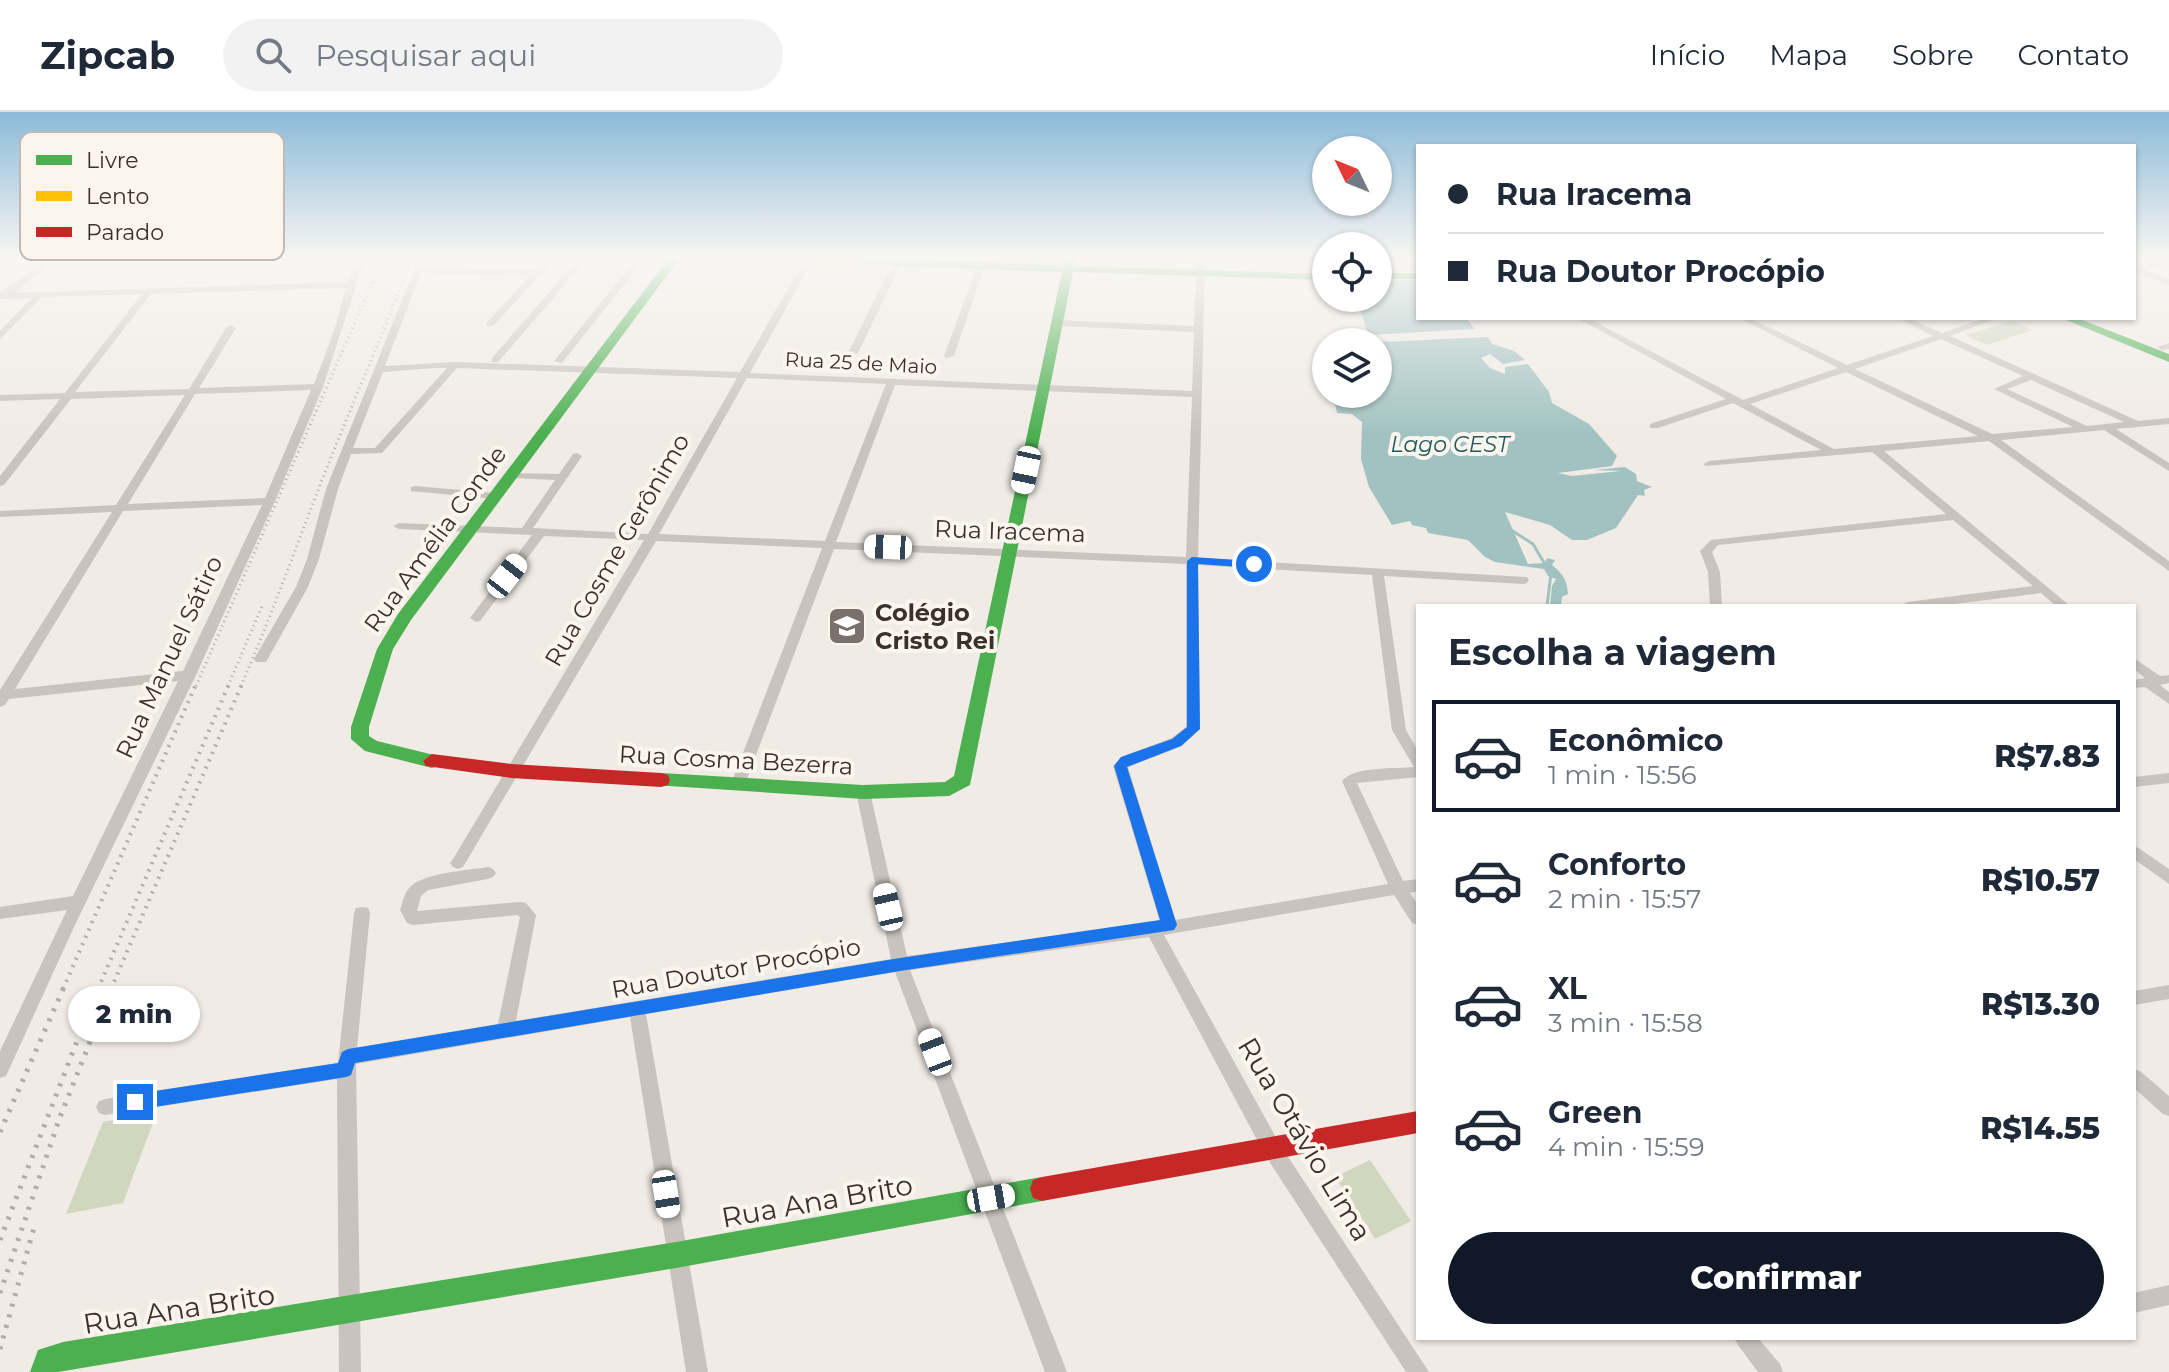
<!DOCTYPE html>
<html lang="pt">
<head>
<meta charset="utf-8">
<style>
	body { margin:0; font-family:Montserrat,sans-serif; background:#f2f2f3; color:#1f2937; height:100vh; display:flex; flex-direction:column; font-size:30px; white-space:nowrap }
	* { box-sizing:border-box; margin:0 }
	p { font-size:26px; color:#747a83 }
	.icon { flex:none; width:44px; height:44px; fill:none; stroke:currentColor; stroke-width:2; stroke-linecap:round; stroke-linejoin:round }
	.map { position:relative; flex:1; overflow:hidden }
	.details { position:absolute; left:1416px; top:492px; width:720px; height:736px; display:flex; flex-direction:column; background:#fff; border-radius:0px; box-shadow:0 2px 6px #0004 }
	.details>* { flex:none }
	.top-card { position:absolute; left:1416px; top:32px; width:720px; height:176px; border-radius:0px; box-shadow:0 2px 6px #0004; display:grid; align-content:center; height:176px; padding:0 32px; background:#fff }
	.needle { width:52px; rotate:313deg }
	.controls { position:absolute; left:1312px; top:24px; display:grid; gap:16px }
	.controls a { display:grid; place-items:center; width:80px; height:80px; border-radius:50%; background:#fff; box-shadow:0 2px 6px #0004; font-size:40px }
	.end { position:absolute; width:36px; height:36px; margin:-18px; border:10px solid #1a73e8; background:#fff; box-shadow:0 0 0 4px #fff }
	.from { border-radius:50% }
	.bubble { position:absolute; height:56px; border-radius:28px; background:#fff; box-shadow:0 2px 6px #0004; font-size:26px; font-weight:800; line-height:56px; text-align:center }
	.car { position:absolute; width:24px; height:48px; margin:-24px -12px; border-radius:10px; box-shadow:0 0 6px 2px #0007; background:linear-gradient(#fff 24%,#345 0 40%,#fff 0 76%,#345 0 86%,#fff 0) }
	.top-card b { display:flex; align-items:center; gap:28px; height:76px; font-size:30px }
	.top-card b+b { border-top:2px solid #e0e1e3 }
	.top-card i { width:20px; height:20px; background:#1f2937 }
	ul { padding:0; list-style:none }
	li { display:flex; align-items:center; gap:24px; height:112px; margin:0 16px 12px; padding:0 16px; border:4px solid transparent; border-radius:0px }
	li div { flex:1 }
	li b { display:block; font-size:30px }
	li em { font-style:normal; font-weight:800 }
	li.active { border-color:#111827 }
	li>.icon { width:72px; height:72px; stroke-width:1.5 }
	h2 { padding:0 32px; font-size:36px; line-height:96px }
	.button { display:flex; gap:16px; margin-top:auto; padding:16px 32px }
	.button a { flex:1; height:92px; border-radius:48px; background:#111827; color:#fff; font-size:32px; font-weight:800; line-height:92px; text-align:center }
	header { display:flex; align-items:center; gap:48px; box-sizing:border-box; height:112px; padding:0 40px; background:#fff; border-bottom:2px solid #e0e1e3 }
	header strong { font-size:38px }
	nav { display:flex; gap:44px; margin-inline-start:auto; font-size:28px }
	.search { width:560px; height:72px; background:#f2f2f3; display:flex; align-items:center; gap:20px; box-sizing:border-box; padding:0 28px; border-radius:44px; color:#747a83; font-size:30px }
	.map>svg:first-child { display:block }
	.green { fill:#d1d6bf }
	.water { fill:#a1c2c1 }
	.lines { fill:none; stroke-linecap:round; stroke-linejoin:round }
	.stream { stroke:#a1c2c1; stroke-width:3 }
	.street { fill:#c9c3be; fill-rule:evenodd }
	.fast { fill:#4caf50; fill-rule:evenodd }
	.slow { fill:#ffc107; fill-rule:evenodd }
	.jam { fill:#c62828; fill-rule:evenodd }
	.rail-far2 { stroke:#b1aca8; stroke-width:3; stroke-dasharray:1 4; stroke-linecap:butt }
	.rail-far1 { stroke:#b1aca8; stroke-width:4; stroke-dasharray:2 6; stroke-linecap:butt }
	.rail { stroke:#b1aca8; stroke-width:5; stroke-dasharray:3 8; stroke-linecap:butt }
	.route { fill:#1a73e8 }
	.labels { text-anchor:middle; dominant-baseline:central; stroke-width:8; stroke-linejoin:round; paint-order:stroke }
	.far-street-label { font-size:20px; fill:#3b302b; stroke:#fbf5ee }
	.far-water-label { font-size:22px; font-style:italic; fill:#1f5a5e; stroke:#fbf5ee }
	.street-label { font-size:24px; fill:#3b302b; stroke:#fbf5ee }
	.poi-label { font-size:24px; font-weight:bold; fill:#3b302b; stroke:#fbf5ee; text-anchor:start }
	.near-street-label { font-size:28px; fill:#3b302b; stroke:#fbf5ee }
	.key { fill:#fbf5ee; stroke:#c1bab4; stroke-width:2 }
	.key-label { font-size:22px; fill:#3b302b }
</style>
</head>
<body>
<header>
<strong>Zipcab</strong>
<div class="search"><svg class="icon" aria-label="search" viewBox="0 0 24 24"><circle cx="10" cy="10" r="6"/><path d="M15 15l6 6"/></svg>Pesquisar aqui</div>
<nav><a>Início</a><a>Mapa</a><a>Sobre</a><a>Contato</a></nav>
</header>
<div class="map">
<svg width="2169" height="1260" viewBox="0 0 2169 1260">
	<rect width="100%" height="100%" fill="#f0ebe5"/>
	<g class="green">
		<polygon points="2012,209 2033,218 1987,233 1965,223"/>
		<polygon points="157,1000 123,1091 66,1102 103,1010"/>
		<polygon points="1370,1048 1411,1109 1375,1127 1335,1065"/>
	</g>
	<g class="water">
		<polygon points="1418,168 1418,206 1466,206 1475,217 1368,223 1357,186 1378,186 1378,169"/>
		<path d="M1488 225 1492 232 1514 239 1525 248 1503 252 1490 242 1481 246 1490 256 1505 262V255L1528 252 1549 280 1552 291 1589 312 1617 344 1612 354 1558 361 1572 364 1621 359 1595 358 1625 355 1636 362 1637 369 1652 375 1644 378 1645 384 1638 383 1616 416 1587 428H1572L1550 413 1505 400 1528 452 1545 451 1547 446 1555 448 1552 453C1563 462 1567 468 1568 482L1562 485 1561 494H1550L1552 474 1556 467 1548 464 1544 457 1495 450 1485 445 1468 428 1428 421 1426 416 1412 413 1410 409 1392 413 1369 375 1361 347 1362 310 1352 302 1337 301 1333 282H1378L1379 230Z"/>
	</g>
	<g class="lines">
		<g class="stream">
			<polyline points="1379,146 1389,158"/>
			<polyline points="1511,418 1533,432 1546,454"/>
			<polyline points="1547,494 1551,461"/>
		</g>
		<g class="street">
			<path d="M50 146H59L15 181 347 170 357 146H365L323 275 275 389 196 563 74 815 6 964 0 966V939L67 798 0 807V795L73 784 178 569 9 587 5 593 0 595V578L112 400 0 405V399L116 393 185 283 71 287 4 373 0 374V364L60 287 0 289V283L65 281 142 182 42 185 0 227V219L32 186 0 187V181ZM346 176 335 216 314 272 199 276 236 216 231 213 226 216 189 277 75 280 151 182ZM311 278 265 386 128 392 195 282ZM262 393 183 559 15 577 123 399Z"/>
			<path d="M419 146H427L423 156 536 158 547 146H556L493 214H487V210L531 163 421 161 385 254 455 250 740 260 804 149 783 146H814L750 261 1192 279 1194 220 1056 214 1051 211 1056 208 1194 214 1197 146H1205L1198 446 1527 465 1529 468 1527 471 1523 472 1384 464 1406 618 1418 639V665L1357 671 1403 769 1418 767V779L1410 781 1418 793V813L1412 811 1394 783 1164 823 1279 1031 1429 1260H1406L1265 1043 1149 825 910 858 1067 1260H1045L895 860 646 902 708 1260H686L630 905 356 952 361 1260H339L337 967 105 1003 99 1001 96 995 99 989 105 987 338 951 354 801 356 796 362 795 368 796 370 801 357 936 498 912 520 805 517 803 413 813 407 811 400 798C403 790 404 780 411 774 425 761 469 758 488 755L493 757 496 761 493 765 488 767 428 778 421 784 417 799 520 790 526 791 536 803 516 909 891 847 856 680 858 676H868L870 680 907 844 1160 810 1113 654 1121 645 1172 626 1186 615V452L834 437 745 672 743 676H733L731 672 822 436 656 429 463 755 458 757 453 755 450 751 453 747 644 428 544 424 480 509 476 510 470 506 532 423 399 417 393 414 399 411 522 416 555 368 511 366 506 363 507 361 559 362 573 342 577 341 582 344 533 416 648 422 737 266 457 256 382 341 351 342 338 377 319 447 308 475 266 550H256L254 547 296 475 307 447 326 377ZM435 256H447L375 336H353L383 260ZM747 266 886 272 825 429 659 422ZM895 273 1192 285 1186 445 836 430ZM1198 453 1372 463 1392 618 1414 655C1395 657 1354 654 1342 669L1388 772 1175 808 1128 655 1182 634 1200 617Z"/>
			<polygon points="578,147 638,148 642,150 562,251 554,249 632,152 583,152 498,250 492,250 492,246"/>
			<polygon points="2166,147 2169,147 2169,152 2146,158 2169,167 2169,173 2134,160 2134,154 2138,155"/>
			<polygon points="894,149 901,151 858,241 850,243 848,241"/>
			<polygon points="978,151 985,153 954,244 946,246 944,244"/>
			<path d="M1577 206H1588L1743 288 1838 256 1739 206H1750L1847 253 1933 224 1898 206H1909L1942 221 1985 206H1998L1950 224 2138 309 2169 306V312L2116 317 2169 351V359L2104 318 2001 328 2169 449V459L1989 329 1884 339 2070 494H2056L2041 481 1938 494H1901L1907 490 2033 474 1953 408 1718 433 1712 440 1720 460 1722 494H1710L1708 460 1700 439 1711 428 1946 402 1872 340 1705 354 1704 352 1709 349 1821 338 1733 291 1658 316H1650V312L1726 287ZM1941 227 2023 264 1994 277 2073 315 1992 322 1855 257ZM1846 260 1978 324 1834 337 1750 292ZM2031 268 2124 310 2087 314 2007 277Z"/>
			<polygon points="2169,231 2169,237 2162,238 2157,235"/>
			<polygon points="415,374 495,381 501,384 495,387 411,379 411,375"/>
			<polygon points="2134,546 2160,564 2169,563 2169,571 2160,573 2169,580 2169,592 2145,575 2134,576 2134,568 2145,566 2134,557"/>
			<polygon points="2169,661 2169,671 2134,675 2134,665"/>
			<polygon points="2134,733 2169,757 2169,772 2134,747"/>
			<polygon points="2169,873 2169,887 2134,893 2134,879"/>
			<polygon points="2134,957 2140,959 2169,984 2169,1004 2163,1002 2134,976"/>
			<polygon points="2169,1173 2169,1193 2134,1201 2134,1181"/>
			<polygon points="1734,1226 1758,1226 1780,1252 1783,1260 1758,1260 1738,1233"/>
		</g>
		<g class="fast">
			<polygon points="669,146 680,146 411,508 393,537 369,615 369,624 377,629 438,644 441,649 438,654 432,656 365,639 351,627 351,615 377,537 398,502"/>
			<polygon points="840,146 1063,153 1065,146 1075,146 1074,154 1326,162 1326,168 1073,160 970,673 949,684 863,687 654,673 652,668 654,663 661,661 863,673 945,670 954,664 1062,160 897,154 845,149"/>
			<rect x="1378" y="161" width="40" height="6"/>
			<polygon points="2061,206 2077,206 2169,242 2169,250"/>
			<polygon points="1042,1065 1051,1068 1054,1077 1051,1086 1042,1089 676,1156 58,1260 30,1260 38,1238 63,1230 676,1130"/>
		</g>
		<polygon class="slow" points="801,146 855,146 855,147 850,150 806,149"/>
		<g class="jam">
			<polygon points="432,642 511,652 661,661 668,663 670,668 668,673 661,675 511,666 426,654 423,649"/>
			<polygon points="1418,999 1418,1021 1042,1089 1033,1086 1030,1077 1033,1068 1042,1065"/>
		</g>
		<g class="rail-far2">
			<polyline points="196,574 383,146"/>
			<polyline points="228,574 263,492"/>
			<path d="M241 574C277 491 306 406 340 323 364 264 390 206 411 146"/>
		</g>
		<g class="rail-far1">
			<polyline points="63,877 196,572"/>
			<polyline points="98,877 229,572"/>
			<polyline points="111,877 242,572"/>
		</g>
		<g class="rail">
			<polyline points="0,1020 64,875"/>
			<polyline points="0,1128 98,875"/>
			<polyline points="0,1181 60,1005 112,875"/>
			<polyline points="0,1237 35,1112"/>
		</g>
	</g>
	<linearGradient id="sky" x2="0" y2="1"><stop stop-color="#8bbad8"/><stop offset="0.45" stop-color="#f8f6f3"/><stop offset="1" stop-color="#f8f6f3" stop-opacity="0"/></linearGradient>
	<rect width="2169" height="323" fill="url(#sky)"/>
	<polygon class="route" points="1192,445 1254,449 1260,452 1254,456 1198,452 1200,617 1181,634 1127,655 1177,813 1174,818 900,859 355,951 351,963 346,965 135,998 129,996 127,990 135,982 338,951 342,940 348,937 900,846 1160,808 1114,654 1121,645 1172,627 1187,615 1187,449"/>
	<defs>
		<symbol id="school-square" viewBox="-11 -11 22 22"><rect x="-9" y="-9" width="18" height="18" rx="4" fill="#7a716c" stroke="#fbf5ee"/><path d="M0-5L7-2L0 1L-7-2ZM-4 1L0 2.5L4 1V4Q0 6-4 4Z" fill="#fff"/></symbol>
	</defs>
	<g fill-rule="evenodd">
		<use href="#school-square" x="825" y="492" width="44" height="44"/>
	</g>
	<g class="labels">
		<g class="far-street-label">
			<text transform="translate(861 251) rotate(3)">Rua 25 de Maio</text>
		</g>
		<g class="far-water-label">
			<text x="1450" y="332">Lago CEST</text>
		</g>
		<g class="street-label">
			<text transform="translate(1010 419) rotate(2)">Rua Iracema</text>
			<text transform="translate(435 427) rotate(-54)">Rua Amélia Conde</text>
			<text transform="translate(617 438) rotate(-60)">Rua Cosme Gerônimo</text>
			<text transform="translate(169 545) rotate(-65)">Rua Manuel Sátiro</text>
			<text transform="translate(736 648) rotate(3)">Rua Cosma Bezerra</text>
			<text transform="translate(736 856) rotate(-10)">Rua Doutor Procópio</text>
		</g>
		<g class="poi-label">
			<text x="875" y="500">Colégio<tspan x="875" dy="28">Cristo Rei</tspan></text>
		</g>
		<g class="near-street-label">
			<text transform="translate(1305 1027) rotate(59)">Rua Otávio Lima</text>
			<text transform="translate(817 1089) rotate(-10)">Rua Ana Brito</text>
			<text transform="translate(179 1197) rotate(-9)">Rua Ana Brito</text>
		</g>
	</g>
	<rect x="20" y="20" width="264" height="128" rx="12" class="key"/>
	<rect x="36" y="43" width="36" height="10" fill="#4caf50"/>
	<rect x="36" y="79" width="36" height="10" fill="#ffc107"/>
	<rect x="36" y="115" width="36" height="10" fill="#c62828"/>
	<g class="key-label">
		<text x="86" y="56">Livre</text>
		<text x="86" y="92">Lento</text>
		<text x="86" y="128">Parado</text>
	</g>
</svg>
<div class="controls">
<a><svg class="needle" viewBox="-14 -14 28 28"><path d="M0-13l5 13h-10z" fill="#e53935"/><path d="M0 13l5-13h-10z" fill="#747a83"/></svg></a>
<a><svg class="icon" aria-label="locate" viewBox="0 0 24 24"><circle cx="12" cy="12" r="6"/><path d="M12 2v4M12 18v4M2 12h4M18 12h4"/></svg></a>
<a><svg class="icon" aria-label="layers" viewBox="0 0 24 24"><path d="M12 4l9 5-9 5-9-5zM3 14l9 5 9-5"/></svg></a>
</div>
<i class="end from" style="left:1254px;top:452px"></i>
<i class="end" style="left:135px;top:990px"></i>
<div class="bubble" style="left:68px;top:874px;width:132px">2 min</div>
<i class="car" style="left:1026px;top:358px;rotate:192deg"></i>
<i class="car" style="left:888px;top:435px;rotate:272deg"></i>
<i class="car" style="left:507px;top:464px;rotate:38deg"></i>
<i class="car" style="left:888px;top:795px;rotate:347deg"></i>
<i class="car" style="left:935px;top:940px;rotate:339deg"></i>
<i class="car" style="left:666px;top:1082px;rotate:171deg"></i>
<i class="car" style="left:991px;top:1086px;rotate:80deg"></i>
<div class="top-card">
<b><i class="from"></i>Rua Iracema</b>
<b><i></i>Rua Doutor Procópio</b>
</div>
<section class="details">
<h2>Escolha a viagem</h2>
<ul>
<li class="active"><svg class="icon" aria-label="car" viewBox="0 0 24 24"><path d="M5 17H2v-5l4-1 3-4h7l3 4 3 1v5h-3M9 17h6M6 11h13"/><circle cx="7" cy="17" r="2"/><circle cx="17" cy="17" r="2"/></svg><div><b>Econômico</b><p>1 min · 15:56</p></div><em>R$7.83</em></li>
<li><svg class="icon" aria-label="car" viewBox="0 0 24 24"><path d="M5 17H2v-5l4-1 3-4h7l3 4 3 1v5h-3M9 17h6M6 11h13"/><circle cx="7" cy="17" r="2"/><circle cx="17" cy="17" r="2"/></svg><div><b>Conforto</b><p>2 min · 15:57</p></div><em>R$10.57</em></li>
<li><svg class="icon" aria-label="car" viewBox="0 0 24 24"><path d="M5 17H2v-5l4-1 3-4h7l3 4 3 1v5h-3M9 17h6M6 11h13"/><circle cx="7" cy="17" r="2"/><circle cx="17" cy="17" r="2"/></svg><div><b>XL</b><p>3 min · 15:58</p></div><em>R$13.30</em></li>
<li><svg class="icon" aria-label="car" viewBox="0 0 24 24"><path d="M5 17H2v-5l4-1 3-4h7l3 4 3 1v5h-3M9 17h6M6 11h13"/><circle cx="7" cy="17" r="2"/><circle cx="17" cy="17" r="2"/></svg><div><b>Green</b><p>4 min · 15:59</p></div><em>R$14.55</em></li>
</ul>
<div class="button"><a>Confirmar</a></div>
</section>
</div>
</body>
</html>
